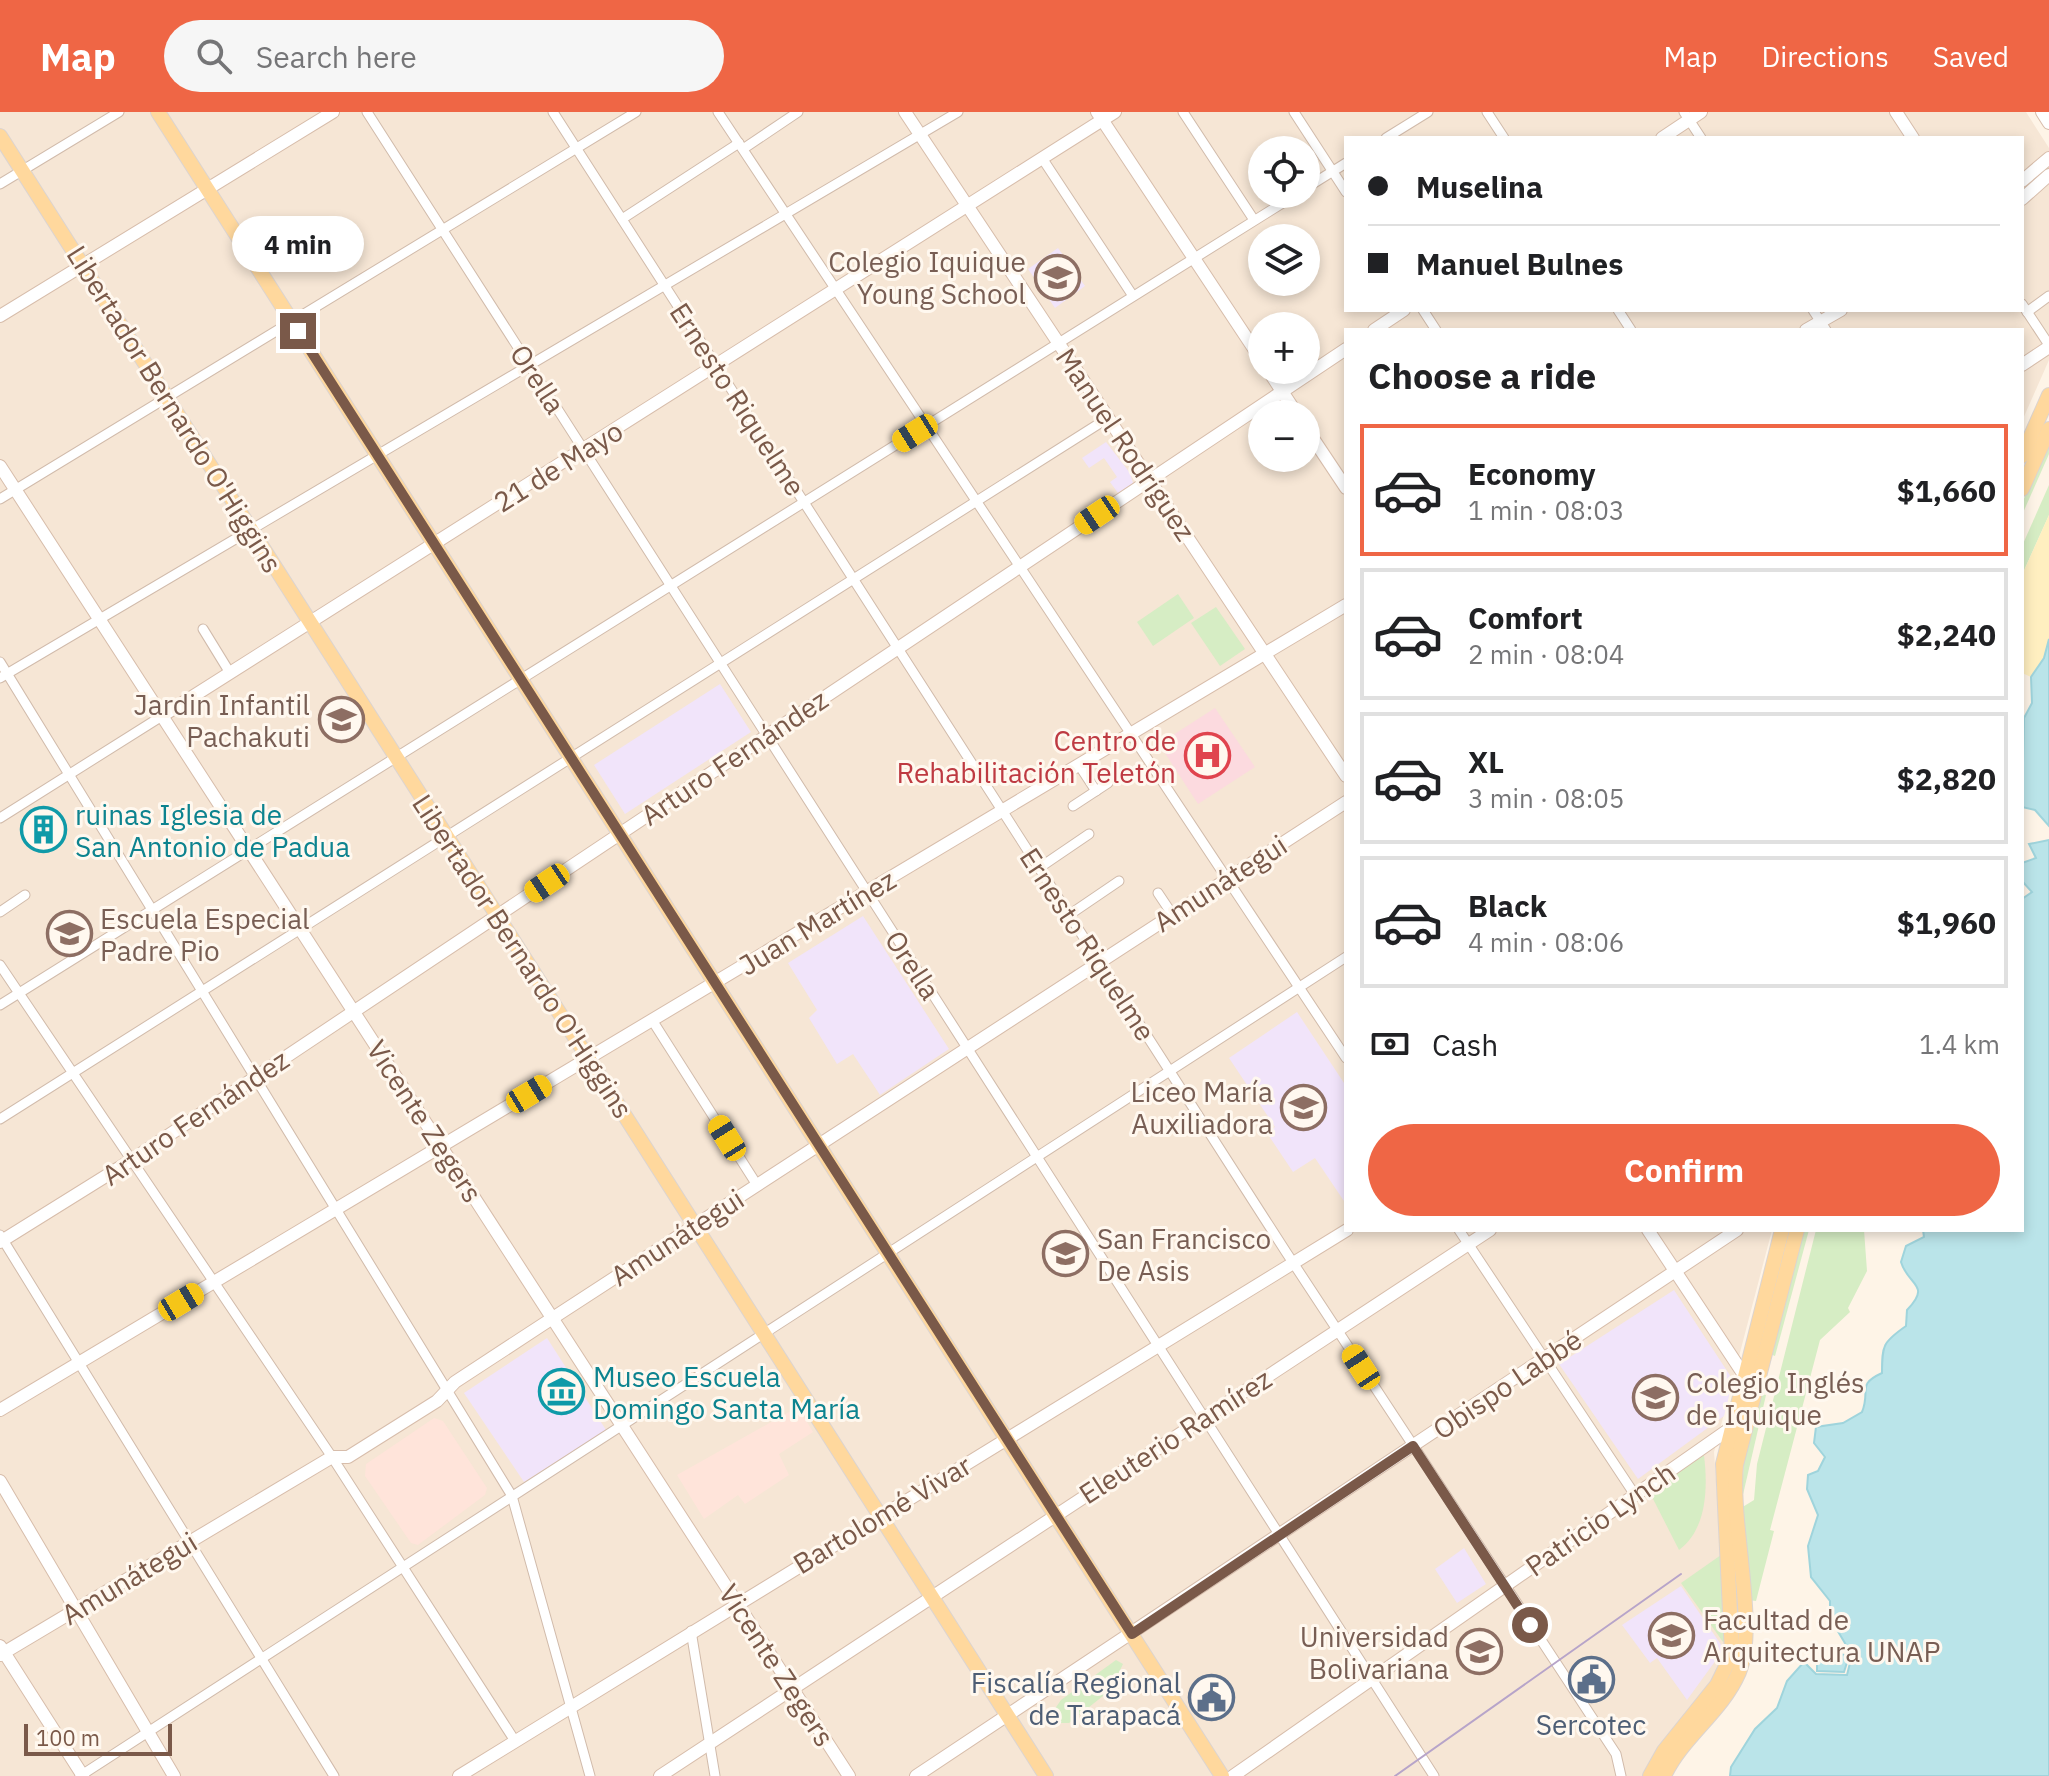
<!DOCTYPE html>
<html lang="en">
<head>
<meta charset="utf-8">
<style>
	body { margin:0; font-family:"IBM Plex Sans",sans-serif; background:#f6f6f6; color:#202124; height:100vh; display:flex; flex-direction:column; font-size:30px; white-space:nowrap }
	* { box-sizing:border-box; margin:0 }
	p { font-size:26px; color:#757577 }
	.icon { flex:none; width:44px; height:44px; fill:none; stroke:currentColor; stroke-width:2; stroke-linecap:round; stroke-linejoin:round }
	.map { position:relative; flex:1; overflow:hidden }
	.details { position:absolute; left:1344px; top:216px; width:680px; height:904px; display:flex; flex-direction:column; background:#fff; border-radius:0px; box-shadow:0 4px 12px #0003 }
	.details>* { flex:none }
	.banner { position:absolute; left:1344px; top:24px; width:680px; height:176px; border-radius:0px; box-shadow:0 4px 12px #0003; display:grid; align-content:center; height:176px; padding:0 24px; background:#fff }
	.fabs { position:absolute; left:1248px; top:24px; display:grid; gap:16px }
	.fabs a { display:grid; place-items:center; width:72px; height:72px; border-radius:50%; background:#fff; box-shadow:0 4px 12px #0003; font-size:40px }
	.scale { position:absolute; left:24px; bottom:20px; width:148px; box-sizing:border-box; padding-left:8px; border:4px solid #7a5949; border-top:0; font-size:22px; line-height:28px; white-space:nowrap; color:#7a5949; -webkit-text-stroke:6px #fff8ef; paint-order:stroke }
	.end { position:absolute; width:36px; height:36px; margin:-18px; border:10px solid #7a5949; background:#fff; box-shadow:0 0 0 4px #fff }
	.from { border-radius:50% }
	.bubble { position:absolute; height:56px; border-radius:28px; background:#fff; box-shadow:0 4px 12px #0003; font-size:26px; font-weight:800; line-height:56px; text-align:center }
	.car { position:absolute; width:24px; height:48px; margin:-24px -12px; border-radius:10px; box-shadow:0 0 6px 2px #0007; background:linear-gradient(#f5c518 24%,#345 0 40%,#f5c518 0 76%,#345 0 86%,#f5c518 0) }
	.banner b { display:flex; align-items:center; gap:28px; height:76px; font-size:30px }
	.banner b+b { border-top:2px solid #e0e0e0 }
	.banner i { width:20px; height:20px; background:#202124 }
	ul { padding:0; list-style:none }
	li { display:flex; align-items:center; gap:24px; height:132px; margin:0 16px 12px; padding:0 8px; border:4px solid #e0e0e0; border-radius:0px }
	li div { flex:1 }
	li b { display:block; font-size:30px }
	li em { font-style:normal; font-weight:800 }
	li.current { border-color:#ef6645 }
	li>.icon { width:72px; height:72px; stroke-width:1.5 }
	h2 { padding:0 24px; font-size:36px; line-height:96px }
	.pay { display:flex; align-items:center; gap:20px; height:88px; padding:0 24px; font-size:30px }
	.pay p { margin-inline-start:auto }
	.button { display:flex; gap:16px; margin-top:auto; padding:16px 24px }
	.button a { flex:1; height:92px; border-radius:48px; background:#ef6645; color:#fff; font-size:32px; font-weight:800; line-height:92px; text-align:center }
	header { display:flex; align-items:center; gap:48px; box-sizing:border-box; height:112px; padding:0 40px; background:#ef6645; color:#fff }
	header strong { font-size:38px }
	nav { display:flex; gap:44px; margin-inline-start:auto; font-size:28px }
	.search { width:560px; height:72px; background:#f6f6f6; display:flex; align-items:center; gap:20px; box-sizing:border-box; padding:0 28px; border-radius:44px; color:#757577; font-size:30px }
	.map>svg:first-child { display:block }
	.residential { fill:#f6e6d5; fill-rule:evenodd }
	.commercial { fill:#ffe4da }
	.education { fill:#f1e4fa }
	.medical { fill:#fcdadf }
	.green { fill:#d6edc4 }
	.sand { fill:#ffefc0 }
	.water { fill:#bae4e9; stroke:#9fd4dc; stroke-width:2 }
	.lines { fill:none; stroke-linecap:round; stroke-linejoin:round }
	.street-casing { stroke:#d1bbab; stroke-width:11 }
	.secondary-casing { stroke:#d7bdab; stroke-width:14 }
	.primary-casing { stroke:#dcd4d0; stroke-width:16 }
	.street { stroke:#fff; stroke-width:9 }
	.secondary { stroke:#fff; stroke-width:12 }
	.primary { stroke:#ffd89d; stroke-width:14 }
	.tram { stroke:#b7a4c9; stroke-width:2 }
	.route { stroke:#7a5949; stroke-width:10 }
	.labels { text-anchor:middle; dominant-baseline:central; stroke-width:6; stroke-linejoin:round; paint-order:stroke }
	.education-label { font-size:28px; fill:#785e54; stroke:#fff8ef; text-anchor:end }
	.street-label { font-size:28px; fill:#7a5949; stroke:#fff8ef }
	.health-label { font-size:28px; fill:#be3a42; stroke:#fff8ef; text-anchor:end }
	.culture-label { font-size:28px; fill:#0d838f; stroke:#fff8ef; text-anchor:start }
	.service-label { font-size:28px; fill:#4e5e75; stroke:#fff8ef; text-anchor:end }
</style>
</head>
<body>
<header>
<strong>Map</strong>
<div class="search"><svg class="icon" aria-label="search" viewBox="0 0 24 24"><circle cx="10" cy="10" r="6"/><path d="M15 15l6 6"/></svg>Search here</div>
<nav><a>Map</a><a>Directions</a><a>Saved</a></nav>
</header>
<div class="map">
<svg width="2049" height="1664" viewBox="0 0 2049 1664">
	<rect width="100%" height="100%" fill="#fef4e7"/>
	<g class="residential">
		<path d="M0 0H1679L1696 26H1346V198H1812L1826 218H1346V1118H1772L1714 1340 1728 1534 1724 1551 1650 1664H0ZM1262 38H1306V82H1262ZM1262 126H1306V170H1262ZM1262 214H1306V258H1262ZM1262 302H1306V346H1262Z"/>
		<polygon points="1685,0 2026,0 2049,36 2049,248 2022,309 2022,218 1829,218 1816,198 2022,198 2022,26 1702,26"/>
	</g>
	<g class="commercial">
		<polygon points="798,1295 813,1320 779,1342 789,1363 745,1392 738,1383 704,1407 677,1363"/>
		<polygon points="434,1306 443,1309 487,1376 485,1383 418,1433 411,1431 365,1364 366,1352"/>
	</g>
	<g class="education">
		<polygon points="1058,136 1085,174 1055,196 1028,157"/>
		<polygon points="1106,330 1130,361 1133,371 1118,381 1110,370 1117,365 1104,346 1089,356 1082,346"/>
		<polygon points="720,572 751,620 625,702 594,653"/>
		<polygon points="863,804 949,937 880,983 853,942 837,952 809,906 817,898 788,851"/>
		<polygon points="1297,900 1346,974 1346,1092 1315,1046 1293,1060 1267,1021 1275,1015 1229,946"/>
		<polygon points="1674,1178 1733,1268 1724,1304 1638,1367 1559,1252"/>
		<polygon points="547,1226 606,1318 524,1370 464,1281"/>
		<polygon points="1464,1436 1486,1472 1457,1491 1435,1457"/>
		<polygon points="1681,1474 1724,1537 1687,1588 1657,1546 1650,1551 1622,1513"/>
	</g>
	<polygon class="medical" points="1215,596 1255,655 1198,692 1159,632"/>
	<g class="green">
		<polygon points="2049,331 2049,342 2022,403 2022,391"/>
		<polygon points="2049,373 2049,403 2022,463 2022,434"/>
		<polygon points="1178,482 1194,506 1153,534 1137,510"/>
		<polygon points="1216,495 1245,537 1220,554 1191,511"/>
		<polygon points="1803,1118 1809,1118 1775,1244 1770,1242"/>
		<polygon points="1816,1118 1864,1118 1867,1159 1848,1196 1850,1200 1820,1228 1770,1418 1774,1419 1756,1489 1748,1488 1741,1396 1754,1388 1757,1352"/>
		<polygon points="1760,1282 1766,1283 1742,1387 1744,1342"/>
		<path d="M1704 1343C1708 1376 1707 1417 1679 1438L1649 1379Z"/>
		<polygon points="1721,1443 1725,1528 1723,1530 1681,1471"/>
		<polygon points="1116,1548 1123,1552 1118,1562 1121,1576 1103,1584 1069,1611 1045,1611 1061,1588"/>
	</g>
	<polygon class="sand" points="2049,403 2049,527 2044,546 2031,565 2022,561 2022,463"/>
	<g class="water">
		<polygon points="2049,527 2049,714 2035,698 2022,695 2024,606 2032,591 2031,565 2044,546"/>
		<path d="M2049 728V1664H1730L1731 1655 1755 1617 1777 1596 1787 1569 1804 1550 1816 1562 1847 1563 1852 1543 1830 1506V1489L1811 1465 1808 1434 1818 1403 1807 1377 1808 1363 1818 1359 1825 1345 1814 1331 1816 1315 1843 1311 1862 1300C1871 1278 1856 1273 1882 1261 1882 1233 1883 1230 1906 1214L1907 1198C1932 1172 1908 1174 1901 1150L1906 1134 1924 1125 1923 1118H2022V787L2032 780 2022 769V751L2036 746 2029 732Z"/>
		<polygon points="1840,1542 1849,1544 1844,1560 1817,1559 1817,1549 1837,1551"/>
	</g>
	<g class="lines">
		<defs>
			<g id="street">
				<polyline points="367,0 1434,1664"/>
				<polyline points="553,0 1286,1140 1616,1642 1621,1664"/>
				<polyline points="718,0 1346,946"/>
				<polyline points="1183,0 1254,108"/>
				<polyline points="1294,0 1346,80"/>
				<polyline points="1487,0 1504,26"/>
				<polyline points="1684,0 1701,26"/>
				<polyline points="1386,26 1428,0"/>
				<polyline points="743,37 798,0"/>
				<polyline points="1042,46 1133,184"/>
				<polyline points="0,72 119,0"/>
				<polyline points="1306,76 1346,51"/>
				<polyline points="622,107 739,31"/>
				<polyline points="2022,192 2049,233"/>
				<polyline points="1423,198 1436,218"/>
				<polyline points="1618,198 1631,218"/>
				<polyline points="1813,198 1826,218"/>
				<polyline points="2027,200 2049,184"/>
				<polyline points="0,387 636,0"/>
				<polyline points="203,517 230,561"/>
				<polyline points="0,550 512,1384 590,1664"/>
				<polyline points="0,566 958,0"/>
				<polyline points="1079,653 1096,679"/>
				<polyline points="1073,694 1108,671"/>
				<polyline points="0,706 162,604"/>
				<polyline points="1039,756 1089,722"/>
				<polyline points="1158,781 1172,802"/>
				<polyline points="0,800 25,783"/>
				<polyline points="1069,803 1119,769"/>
				<polyline points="0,853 332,1345 515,1629"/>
				<polyline points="0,893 1297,82"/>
				<polyline points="652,908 757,1073"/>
				<polyline points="0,1007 1108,306"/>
				<polyline points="1459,1118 1635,1383"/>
				<polyline points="0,1123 334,1664"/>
				<polyline points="691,1519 715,1664"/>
				<polyline points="80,1664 1346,845"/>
			</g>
			<g id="secondary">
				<polyline points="905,0 1346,664"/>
				<polyline points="1097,0 1262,249"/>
				<polyline points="1896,0 1913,26"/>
				<polyline points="2042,0 2049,11"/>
				<polyline points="1662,26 1701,0"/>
				<polyline points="2022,69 2049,46"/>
				<polyline points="2022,87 2049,63"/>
				<polyline points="0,204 333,0"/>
				<polyline points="1374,218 1404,198"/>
				<polyline points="1806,218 1841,198"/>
				<polyline points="2022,253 2049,235"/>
				<polyline points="1268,258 1297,302"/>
				<polyline points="1306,316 1346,376"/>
				<polyline points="0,354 849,1664"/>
				<polyline points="162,604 1115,0"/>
				<polyline points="1648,1118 1744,1263"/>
				<polyline points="0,1130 130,1049 1346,237"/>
				<polyline points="0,1298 1346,493"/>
				<polyline points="0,1369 174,1664"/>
				<polyline points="0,1534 83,1664"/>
				<polyline points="0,1543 332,1345 348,1345 437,1289 455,1270 542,1213 1346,690"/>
				<polyline points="459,1664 1347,1118"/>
				<polyline points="660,1664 1490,1118"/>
				<polyline points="916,1664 1737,1118"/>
				<polyline points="1233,1664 1731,1316"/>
			</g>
			<g id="primary">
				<polyline points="158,0 1222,1664"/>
				<polyline points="0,24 1046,1664"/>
				<polyline points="2022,344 2049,283"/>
				<polyline points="2022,377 2049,317"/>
				<polyline points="1650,1664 1664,1639 1717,1573 1732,1542 1723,1352 1782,1118"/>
				<path d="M1664 1664C1682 1625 1722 1600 1739 1560 1758 1514 1730 1411 1736 1353L1797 1118"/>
			</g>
		</defs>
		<use href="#street" class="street-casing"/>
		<use href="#secondary" class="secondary-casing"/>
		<use href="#primary" class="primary-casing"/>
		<use href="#street" class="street"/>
		<use href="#secondary" class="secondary"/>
		<use href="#primary" class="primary"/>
		<polyline class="tram" points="1395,1664 1681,1462"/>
	</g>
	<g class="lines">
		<polyline class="route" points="298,219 1132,1522 1413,1334 1530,1513"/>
	</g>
	<defs>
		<symbol id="school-ring" viewBox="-11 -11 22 22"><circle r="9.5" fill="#fff8ef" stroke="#8d6e63" stroke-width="1.5"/><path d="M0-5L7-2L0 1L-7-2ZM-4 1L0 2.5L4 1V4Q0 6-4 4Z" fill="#8d6e63"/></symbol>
		<symbol id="hospital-ring" viewBox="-11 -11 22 22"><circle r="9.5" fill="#fff8ef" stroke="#e0444e" stroke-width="1.5"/><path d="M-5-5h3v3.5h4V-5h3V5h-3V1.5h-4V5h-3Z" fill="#e0444e"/></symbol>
		<symbol id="building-ring" viewBox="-11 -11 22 22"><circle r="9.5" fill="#fff8ef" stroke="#0f9aa8" stroke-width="1.5"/><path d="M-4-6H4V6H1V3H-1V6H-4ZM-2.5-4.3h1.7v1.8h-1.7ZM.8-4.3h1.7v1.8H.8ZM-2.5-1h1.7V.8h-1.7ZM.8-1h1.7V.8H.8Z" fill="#0f9aa8"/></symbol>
		<symbol id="museum-ring" viewBox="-11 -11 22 22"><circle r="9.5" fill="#fff8ef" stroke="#0f9aa8" stroke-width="1.5"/><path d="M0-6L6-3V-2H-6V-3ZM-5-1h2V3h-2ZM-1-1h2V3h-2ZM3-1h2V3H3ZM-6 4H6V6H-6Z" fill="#0f9aa8"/></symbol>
		<symbol id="university-ring" viewBox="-11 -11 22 22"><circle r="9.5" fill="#fff8ef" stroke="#8d6e63" stroke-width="1.5"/><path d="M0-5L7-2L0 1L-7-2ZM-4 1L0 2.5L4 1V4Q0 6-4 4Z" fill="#8d6e63"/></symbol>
		<symbol id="civic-ring" viewBox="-11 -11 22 22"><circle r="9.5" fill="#fff8ef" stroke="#5c6f8a" stroke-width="1.5"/><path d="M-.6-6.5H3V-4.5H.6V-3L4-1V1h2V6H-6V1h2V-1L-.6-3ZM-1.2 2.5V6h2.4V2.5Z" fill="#5c6f8a"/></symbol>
	</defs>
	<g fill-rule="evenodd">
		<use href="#school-ring" x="1032" y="140" width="51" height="51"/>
		<use href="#school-ring" x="316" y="582" width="51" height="51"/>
		<use href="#hospital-ring" x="1182" y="618" width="51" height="51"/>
		<use href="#building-ring" x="18" y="692" width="51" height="51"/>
		<use href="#school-ring" x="44" y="796" width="51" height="51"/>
		<use href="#school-ring" x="1278" y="970" width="51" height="51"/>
		<use href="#school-ring" x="1040" y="1116" width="51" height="51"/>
		<use href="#museum-ring" x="536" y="1254" width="51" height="51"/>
		<use href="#school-ring" x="1630" y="1260" width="51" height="51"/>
		<use href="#university-ring" x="1646" y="1498" width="51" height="51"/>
		<use href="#university-ring" x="1454" y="1514" width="51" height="51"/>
		<use href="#civic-ring" x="1566" y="1542" width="51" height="51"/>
		<use href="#civic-ring" x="1186" y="1560" width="51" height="51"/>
	</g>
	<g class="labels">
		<g class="education-label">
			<text x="1026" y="149">Colegio Iquique<tspan x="1026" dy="32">Young School</tspan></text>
			<text x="310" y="592">Jardin Infantil<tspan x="310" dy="32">Pachakuti</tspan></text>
			<text x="100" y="806" text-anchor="start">Escuela Especial<tspan x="100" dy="32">Padre Pio</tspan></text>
			<text x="1273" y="979">Liceo María<tspan x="1273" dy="32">Auxiliadora</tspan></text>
			<text x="1097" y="1126" text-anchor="start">San Francisco<tspan x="1097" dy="32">De Asis</tspan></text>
			<text x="1686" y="1270" text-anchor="start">Colegio Inglés<tspan x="1686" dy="32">de Iquique</tspan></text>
			<text x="1703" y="1507" text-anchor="start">Facultad de<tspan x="1703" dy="32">Arquitectura UNAP</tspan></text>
			<text x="1449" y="1524">Universidad<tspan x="1449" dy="32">Bolivariana</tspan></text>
		</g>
		<g class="street-label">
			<text transform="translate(538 267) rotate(57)">Orella</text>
			<text transform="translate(738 287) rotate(57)">Ernesto Riquelme</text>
			<text transform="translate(175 297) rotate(58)">Libertador Bernardo O'Higgins</text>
			<text transform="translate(1126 332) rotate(56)">Manuel Rodríguez</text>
			<text transform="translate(558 354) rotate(-32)">21 de Mayo</text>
			<text transform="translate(734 645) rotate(-34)">Arturo Fernández</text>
			<text transform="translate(1220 771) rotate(-33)">Amunátegui</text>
			<text transform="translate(817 810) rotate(-31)">Juan Martínez</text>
			<text transform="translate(1088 832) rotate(57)">Ernesto Riquelme</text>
			<text transform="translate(523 844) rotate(57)">Libertador Bernardo O'Higgins</text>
			<text transform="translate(913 853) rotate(57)">Orella</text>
			<text transform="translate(195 1005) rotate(-34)">Arturo Fernández</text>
			<text transform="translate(425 1009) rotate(57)">Vicente Zegers</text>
			<text transform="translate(677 1125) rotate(-33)">Amunátegui</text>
			<text transform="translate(1507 1272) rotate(-34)">Obispo Labbé</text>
			<text transform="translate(1175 1324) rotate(-33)">Eleuterio Ramírez</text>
			<text transform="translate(882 1402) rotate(-31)">Bartolomé Vivar</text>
			<text transform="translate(1600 1407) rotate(-35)">Patricio Lynch</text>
			<text transform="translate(129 1466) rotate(-31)">Amunátegui</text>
			<text transform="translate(777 1553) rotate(57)">Vicente Zegers</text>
		</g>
		<g class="health-label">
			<text x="1176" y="628">Centro de<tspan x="1176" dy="32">Rehabilitación Teletón</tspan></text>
		</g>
		<g class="culture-label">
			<text x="75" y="702">ruinas Iglesia de<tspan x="75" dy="32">San Antonio de Padua</tspan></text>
			<text x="593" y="1264">Museo Escuela<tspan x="593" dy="32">Domingo Santa María</tspan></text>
		</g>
		<g class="service-label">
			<text x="1181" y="1570">Fiscalía Regional<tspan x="1181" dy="32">de Tarapacá</tspan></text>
			<text x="1591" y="1612" text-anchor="middle">Sercotec</text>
		</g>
	</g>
</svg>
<div class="fabs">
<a><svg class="icon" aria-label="locate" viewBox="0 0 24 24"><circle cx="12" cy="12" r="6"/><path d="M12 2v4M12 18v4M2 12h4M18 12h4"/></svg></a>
<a><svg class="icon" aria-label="layers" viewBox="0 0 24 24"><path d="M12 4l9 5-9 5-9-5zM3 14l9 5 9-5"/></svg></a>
<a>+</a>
<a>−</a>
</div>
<div class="scale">100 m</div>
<i class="end from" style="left:1530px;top:1513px"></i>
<i class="end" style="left:298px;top:219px"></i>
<div class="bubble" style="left:232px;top:104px;width:132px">4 min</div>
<i class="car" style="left:915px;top:321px;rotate:238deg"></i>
<i class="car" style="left:1097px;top:403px;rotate:236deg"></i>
<i class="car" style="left:547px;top:771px;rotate:236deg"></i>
<i class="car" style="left:529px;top:982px;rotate:59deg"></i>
<i class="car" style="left:727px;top:1026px;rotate:328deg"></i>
<i class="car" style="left:181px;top:1190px;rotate:59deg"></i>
<i class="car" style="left:1361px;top:1255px;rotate:327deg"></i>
<div class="banner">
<b><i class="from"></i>Muselina</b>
<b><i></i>Manuel Bulnes</b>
</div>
<section class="details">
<h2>Choose a ride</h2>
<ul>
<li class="current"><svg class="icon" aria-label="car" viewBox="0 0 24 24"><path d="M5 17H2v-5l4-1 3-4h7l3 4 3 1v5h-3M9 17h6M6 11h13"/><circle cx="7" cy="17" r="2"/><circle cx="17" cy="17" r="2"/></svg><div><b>Economy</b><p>1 min · 08:03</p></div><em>$1,660</em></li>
<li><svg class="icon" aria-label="car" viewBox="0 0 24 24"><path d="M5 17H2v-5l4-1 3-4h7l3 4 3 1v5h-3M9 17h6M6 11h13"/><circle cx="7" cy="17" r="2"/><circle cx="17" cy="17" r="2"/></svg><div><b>Comfort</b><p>2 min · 08:04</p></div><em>$2,240</em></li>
<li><svg class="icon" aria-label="car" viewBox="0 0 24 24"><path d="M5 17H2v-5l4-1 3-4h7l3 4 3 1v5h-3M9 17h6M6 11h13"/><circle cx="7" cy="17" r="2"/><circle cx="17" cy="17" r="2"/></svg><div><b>XL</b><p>3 min · 08:05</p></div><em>$2,820</em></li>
<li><svg class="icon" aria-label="car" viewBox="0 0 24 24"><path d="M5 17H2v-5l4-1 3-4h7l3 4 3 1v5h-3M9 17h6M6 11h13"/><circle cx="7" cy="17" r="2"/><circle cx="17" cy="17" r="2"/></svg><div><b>Black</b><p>4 min · 08:06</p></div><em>$1,960</em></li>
</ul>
<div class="pay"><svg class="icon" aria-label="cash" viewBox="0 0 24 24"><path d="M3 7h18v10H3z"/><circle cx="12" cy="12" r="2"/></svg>Cash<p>1.4 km</p></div>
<div class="button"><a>Confirm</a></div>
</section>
</div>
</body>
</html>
